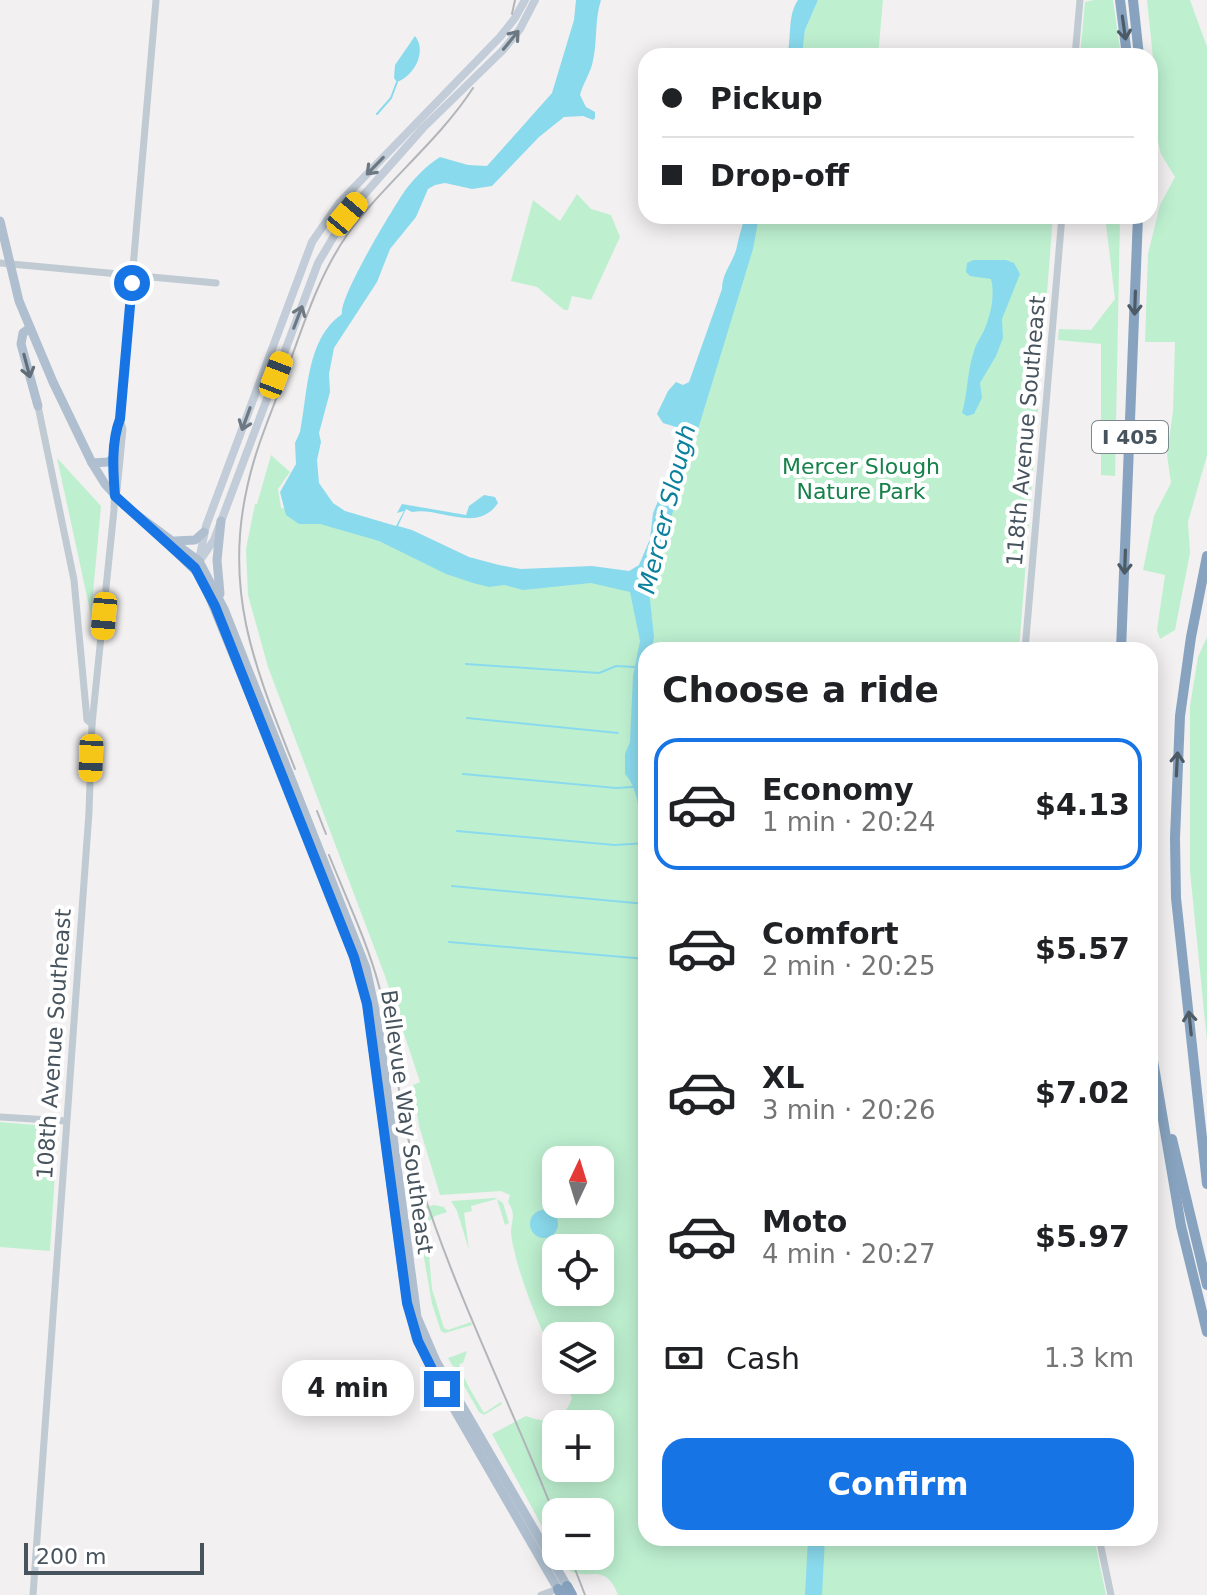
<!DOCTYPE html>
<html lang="en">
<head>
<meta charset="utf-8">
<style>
	body { margin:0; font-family:"DejaVu Sans",sans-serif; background:#f6f6f6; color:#202124; height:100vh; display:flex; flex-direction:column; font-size:30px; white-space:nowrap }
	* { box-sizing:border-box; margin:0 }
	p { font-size:26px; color:#757577 }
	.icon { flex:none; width:44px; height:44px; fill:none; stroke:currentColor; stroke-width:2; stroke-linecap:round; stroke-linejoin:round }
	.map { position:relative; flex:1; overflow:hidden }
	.details { position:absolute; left:638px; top:642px; width:520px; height:904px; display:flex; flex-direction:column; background:#fff; border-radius:24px; box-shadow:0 4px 20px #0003 }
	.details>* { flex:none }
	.hud { position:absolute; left:638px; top:48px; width:520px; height:176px; border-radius:24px; box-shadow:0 4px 20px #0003; display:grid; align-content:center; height:176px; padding:0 24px; background:#fff }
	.needle { width:52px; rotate:4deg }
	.tools { position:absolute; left:542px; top:1146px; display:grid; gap:16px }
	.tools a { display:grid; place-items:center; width:72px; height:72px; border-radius:16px; background:#fff; box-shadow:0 4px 20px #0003; font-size:40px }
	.scale { position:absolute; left:24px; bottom:20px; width:180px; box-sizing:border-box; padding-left:8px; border:4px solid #47535d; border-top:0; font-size:22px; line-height:28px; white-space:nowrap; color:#47535d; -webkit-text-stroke:6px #fff; paint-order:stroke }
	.end { position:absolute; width:36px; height:36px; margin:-18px; border:10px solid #1774e5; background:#fff; box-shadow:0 0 0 4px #fff }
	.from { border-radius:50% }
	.bubble { position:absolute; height:56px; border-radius:24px; background:#fff; box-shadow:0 4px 20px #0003; font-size:26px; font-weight:700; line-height:56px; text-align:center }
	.car { position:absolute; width:24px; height:48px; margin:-24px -12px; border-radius:10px; box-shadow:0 0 6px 2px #0007; background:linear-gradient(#f5c518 24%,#345 0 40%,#f5c518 0 76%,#345 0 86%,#f5c518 0) }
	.hud b { display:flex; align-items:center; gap:28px; height:76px; font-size:30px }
	.hud b+b { border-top:2px solid #e0e0e0 }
	.hud i { width:20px; height:20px; background:#202124 }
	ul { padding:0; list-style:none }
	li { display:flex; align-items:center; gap:24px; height:132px; margin:0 16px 12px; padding:0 8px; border:4px solid transparent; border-radius:24px }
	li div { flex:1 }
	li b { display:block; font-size:30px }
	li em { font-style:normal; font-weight:700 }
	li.active { border-color:#1774e5 }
	li>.icon { width:72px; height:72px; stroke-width:1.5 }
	h2 { padding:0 24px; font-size:36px; line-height:96px }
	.pay { display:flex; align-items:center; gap:20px; height:88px; padding:0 24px; font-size:30px }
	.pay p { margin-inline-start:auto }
	.primary-button { display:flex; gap:16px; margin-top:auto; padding:16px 24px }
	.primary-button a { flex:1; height:92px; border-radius:24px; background:#1774e5; color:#fff; font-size:32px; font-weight:700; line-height:92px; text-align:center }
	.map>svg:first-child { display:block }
	.green { fill:#bef0d0; fill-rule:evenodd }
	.water { fill:#8adaed }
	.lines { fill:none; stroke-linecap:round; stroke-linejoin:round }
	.stream { stroke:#8adaed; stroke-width:2 }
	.tertiary { stroke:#c0cad2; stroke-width:7 }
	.secondary { stroke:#c2cdd9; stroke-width:8 }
	.primary { stroke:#afbfcf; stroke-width:9 }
	.motorway { stroke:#87a3bf; stroke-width:10 }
	.tram { stroke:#b2b5ba; stroke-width:2 }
	.oneway { stroke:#4d5b67 }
	.oneway2 { stroke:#6c7882 }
	.oneway3 { stroke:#616e7a }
	.route { stroke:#1774e5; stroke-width:10 }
	.labels { text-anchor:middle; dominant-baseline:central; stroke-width:8; stroke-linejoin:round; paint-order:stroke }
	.shield { fill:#fff; stroke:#7e878e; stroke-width:2 }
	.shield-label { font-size:20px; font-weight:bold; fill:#47535d }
	.street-label { font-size:22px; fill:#47535d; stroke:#fff }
	.park-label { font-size:22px; fill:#16814a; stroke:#fff }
	.water-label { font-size:24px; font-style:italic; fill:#0b819d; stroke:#fff }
</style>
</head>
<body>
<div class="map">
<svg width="1207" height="1595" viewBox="0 0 1207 1595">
	<rect width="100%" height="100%" fill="#f2f0f0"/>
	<g class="green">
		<polygon points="818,0 883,0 878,56 802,56 805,30"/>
		<polygon points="1094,0 1113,0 1121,56 1080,56 1085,2"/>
		<polygon points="1147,0 1190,0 1207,47 1207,455 1188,522 1190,553 1175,630 1160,639 1157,630 1165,575 1143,570 1154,516 1171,483 1167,455 1173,411 1175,342 1145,342 1148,254 1160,205 1175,177 1161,154 1154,124 1153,58"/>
		<polygon points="577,194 591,209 611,215 620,237 591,300 572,296 568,310 564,310 537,287 511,281 533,200 560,221"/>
		<path d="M759 216H1053L1019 650H646V1538H1094L1106 1595H618C602 1552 578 1595 558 1556H600V1512H556V1552L492 1434 526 1416C549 1425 564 1421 572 1398L564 1380H600V1336H556V1362C541 1328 527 1297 517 1262 515 1252 511 1240 511 1231 512 1219 516 1214 508 1202L510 1195 501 1191 440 1195 419 1126 413 1085 420 1082 385 976 268 667 248 595 246 549 255 504H257L271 455 290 472 278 489 281 508 330 516 510 579 651 584ZM556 1160H600V1204H556ZM556 1248H600V1292H556ZM556 1424H600V1468H556Z"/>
		<polygon points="1105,216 1120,216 1115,476 1101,475 1101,344 1058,340 1059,329 1091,330 1115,299"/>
		<polygon points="57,458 101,506 91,615"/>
		<polygon points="1207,637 1207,1041 1190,871 1190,706 1198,657"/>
		<polygon points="0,1122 58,1127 50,1251 0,1247"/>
		<polygon points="495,1198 503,1203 509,1223 505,1225 497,1199 471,1206 472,1211 464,1213 469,1250 457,1211 451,1201"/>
		<polygon points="434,1205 444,1207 447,1212 435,1216 429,1221 429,1240 426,1240 424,1227 420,1227 421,1241 414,1210"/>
		<polygon points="428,1244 432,1289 444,1328 448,1330 471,1322 472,1325 445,1333 441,1331 432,1304 422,1246"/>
		<path d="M467 1351 463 1363 459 1364C465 1383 474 1395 484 1413L501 1402 502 1404 484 1415 479 1412 448 1358Z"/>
	</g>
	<g class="water">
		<path d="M576 0H601C594 21 598 43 592 65 589 75 583 84 580 95L586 107 595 112V118L593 120 583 116 564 117 539 137 492 186 472 189 445 183 435 185 428 189 416 217 390 249 377 282 334 348 329 374 330 392 319 433 321 442 317 460 319 483 333 503 345 511 396 526 404 511 397 513 402 504 466 515 469 506 484 495 495 497 498 503C477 534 441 507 412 512L406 509 398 526 412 530 469 557 499 565 521 569 592 566 629 571 639 565 650 539 653 513 679 452 680 438 676 427 663 423 657 414 668 391 676 382 683 385 689 382 722 289C722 272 734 262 737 246 739 236 742 227 745 216H759L753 249 649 590 654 637 652 650H646V852C640 830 641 790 625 774V754L630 742 633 676 640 641 630 592 591 583 523 590 504 585 489 587 473 583 446 574 379 541 320 524H299L286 515 280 492 296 464 295 443 300 432C308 392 306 339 342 314 339 297 392 210 404 192 414 178 426 166 440 157L468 165 487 166 552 93 574 20Z"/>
		<path d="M798 0H818L805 30 802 56H787C792 37 787 16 798 0Z"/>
		<path d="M415 36C427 51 415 75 397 82L394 78 395 65Z"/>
		<path d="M973 260H1006L1014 263 1020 274 1002 319 1003 338 996 356 980 383 982 398 974 414 967 416 962 413C968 392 967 372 974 351 976 343 982 336 985 328 991 314 995 294 991 279L970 276 966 272 967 263Z"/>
		<circle cx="544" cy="1224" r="14"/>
		<polygon points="808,1538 825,1538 822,1595 805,1595"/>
	</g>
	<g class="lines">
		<g class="stream">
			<polyline points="377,114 391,98 397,82"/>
			<polyline points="466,664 599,673 616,666 635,667"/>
			<polyline points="467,718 618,733"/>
			<polyline points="463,774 616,788 633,787"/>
			<polyline points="457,831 615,845 646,843"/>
			<polyline points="452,886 646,904"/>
			<polyline points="449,942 646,959"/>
		</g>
		<g class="tertiary">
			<polyline points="1075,56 1080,0"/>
			<polyline points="0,263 216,283"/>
			<polyline points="38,406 74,580 87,720 92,724"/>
			<polyline points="117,490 123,429 120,419"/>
			<polyline points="1025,650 1062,216"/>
			<polyline points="0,1117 66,1121"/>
			<polyline points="1099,1538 1111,1595"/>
			<polyline points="33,1595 89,812 92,724 114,510 117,428 120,419 156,0"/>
			<polyline points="541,1595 558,1589"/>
		</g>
		<g class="secondary">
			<polyline points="199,560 206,526 312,242 339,203 500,37 515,18 525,0"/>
			<polyline points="196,566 214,540 318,263 347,214 423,128 503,50 520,29 535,0"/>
		</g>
		<g class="primary">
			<polyline points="0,221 19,301 53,382 92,463 105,484 125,506 199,561 224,609 366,968 378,1024 417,1317 436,1361 567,1586"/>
			<polyline points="30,328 23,333 21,344 38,406"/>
			<polyline points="92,463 108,462 114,458"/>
			<polyline points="161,537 201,576 262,725"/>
			<polyline points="175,541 195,540 204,532"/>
			<polyline points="220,594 217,560 221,521"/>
			<polyline points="351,947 367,1004 403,1276 416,1338 457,1414 558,1589"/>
		</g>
		<g class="motorway">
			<polyline points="1120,0 1127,56"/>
			<polyline points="1133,0 1139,56"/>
			<polyline points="1207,556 1191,637 1180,716 1175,838 1176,898 1207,1184"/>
			<polyline points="1121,650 1138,216"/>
			<polyline points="1150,1043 1181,1226 1207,1332"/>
			<polyline points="1172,1139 1207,1285"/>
			<polyline points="567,1586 572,1595"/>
			<polyline points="558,1589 561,1595"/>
		</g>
		<g class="tram">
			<polyline points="512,14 515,0"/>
			<path d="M295 769C257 672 223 595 247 488 255 449 272 411 286 373 303 326 318 277 347 235 385 182 438 142 473 88"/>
			<polyline points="317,811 326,834"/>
			<path d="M329 855C346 898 367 941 379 986 396 1050 399 1118 420 1182 457 1298 512 1406 556 1519"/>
			<polyline points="570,1556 585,1595"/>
		</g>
	</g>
	<defs><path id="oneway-shaft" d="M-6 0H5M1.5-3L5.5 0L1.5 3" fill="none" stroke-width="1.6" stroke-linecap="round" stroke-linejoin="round" transform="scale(2)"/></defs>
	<g class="oneway">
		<use href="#oneway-shaft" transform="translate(1124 28) rotate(82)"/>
		<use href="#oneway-shaft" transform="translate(1135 303) rotate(92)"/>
		<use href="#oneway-shaft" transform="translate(1125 562) rotate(92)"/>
		<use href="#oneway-shaft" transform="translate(1177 764) rotate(-87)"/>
		<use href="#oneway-shaft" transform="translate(1190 1023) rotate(-96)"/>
	</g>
	<g class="oneway2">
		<use href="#oneway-shaft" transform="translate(511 40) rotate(-51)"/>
		<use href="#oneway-shaft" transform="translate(375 166) rotate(134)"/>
		<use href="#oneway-shaft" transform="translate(298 317) rotate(-69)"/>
		<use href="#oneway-shaft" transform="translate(246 419) rotate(110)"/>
	</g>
	<use class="oneway3" href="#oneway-shaft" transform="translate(27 366) rotate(75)"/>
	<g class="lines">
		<path class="route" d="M132 283 120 419C111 442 113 472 115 496L195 568 215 606 354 957 367 1004 407 1303 418 1341 442 1389"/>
	</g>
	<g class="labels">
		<rect class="shield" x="1092" y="421" width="76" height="32" rx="6"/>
		<g class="shield-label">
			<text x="1130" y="437">I 405</text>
		</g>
		<g class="street-label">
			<text transform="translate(1026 431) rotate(-85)">118th Avenue Southeast</text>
			<text transform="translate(54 1044) rotate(-86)">108th Avenue Southeast</text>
			<text transform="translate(407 1122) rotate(82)">Bellevue Way Southeast</text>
		</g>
		<g class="park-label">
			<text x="861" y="466">Mercer Slough<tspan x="861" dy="25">Nature Park</tspan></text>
		</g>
		<g class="water-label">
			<text transform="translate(667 509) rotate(-76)">Mercer Slough</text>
		</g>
	</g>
</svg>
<div class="tools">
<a><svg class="needle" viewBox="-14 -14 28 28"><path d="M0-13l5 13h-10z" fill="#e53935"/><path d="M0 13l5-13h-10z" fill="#757577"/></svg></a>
<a><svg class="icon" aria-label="locate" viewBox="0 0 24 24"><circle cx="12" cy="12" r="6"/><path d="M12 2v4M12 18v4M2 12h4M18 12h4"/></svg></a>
<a><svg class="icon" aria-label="layers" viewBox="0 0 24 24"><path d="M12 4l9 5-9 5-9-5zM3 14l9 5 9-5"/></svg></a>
<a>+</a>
<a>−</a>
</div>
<div class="scale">200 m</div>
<i class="end from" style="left:132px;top:283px"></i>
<i class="end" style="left:442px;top:1389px"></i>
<div class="bubble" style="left:282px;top:1360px;width:132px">4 min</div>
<i class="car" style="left:347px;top:214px;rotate:40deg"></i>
<i class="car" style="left:276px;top:375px;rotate:21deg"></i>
<i class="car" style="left:104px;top:616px;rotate:185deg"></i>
<i class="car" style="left:91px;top:758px;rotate:182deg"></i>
<div class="hud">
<b><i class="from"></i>Pickup</b>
<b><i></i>Drop-off</b>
</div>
<section class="details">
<h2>Choose a ride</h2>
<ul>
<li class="active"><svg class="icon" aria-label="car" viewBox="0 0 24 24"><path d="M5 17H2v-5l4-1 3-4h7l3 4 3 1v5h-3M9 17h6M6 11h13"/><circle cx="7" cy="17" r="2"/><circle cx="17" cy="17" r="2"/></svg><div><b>Economy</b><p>1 min · 20:24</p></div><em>$4.13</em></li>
<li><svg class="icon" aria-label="car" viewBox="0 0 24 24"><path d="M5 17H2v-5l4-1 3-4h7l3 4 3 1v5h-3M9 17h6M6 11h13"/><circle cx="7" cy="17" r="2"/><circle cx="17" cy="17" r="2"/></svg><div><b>Comfort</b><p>2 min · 20:25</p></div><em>$5.57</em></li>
<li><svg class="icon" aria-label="car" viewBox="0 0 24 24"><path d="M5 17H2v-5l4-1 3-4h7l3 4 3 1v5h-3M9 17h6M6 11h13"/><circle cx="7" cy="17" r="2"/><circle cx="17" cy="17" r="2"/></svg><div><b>XL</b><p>3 min · 20:26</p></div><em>$7.02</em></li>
<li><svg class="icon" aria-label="car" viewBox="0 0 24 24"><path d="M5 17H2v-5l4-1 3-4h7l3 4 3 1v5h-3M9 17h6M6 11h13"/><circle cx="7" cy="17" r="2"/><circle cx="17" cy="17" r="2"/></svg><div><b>Moto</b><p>4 min · 20:27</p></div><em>$5.97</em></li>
</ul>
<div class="pay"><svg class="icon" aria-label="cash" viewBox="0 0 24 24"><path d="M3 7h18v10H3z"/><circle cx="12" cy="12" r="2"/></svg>Cash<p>1.3 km</p></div>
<div class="primary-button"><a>Confirm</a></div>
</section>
</div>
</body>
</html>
